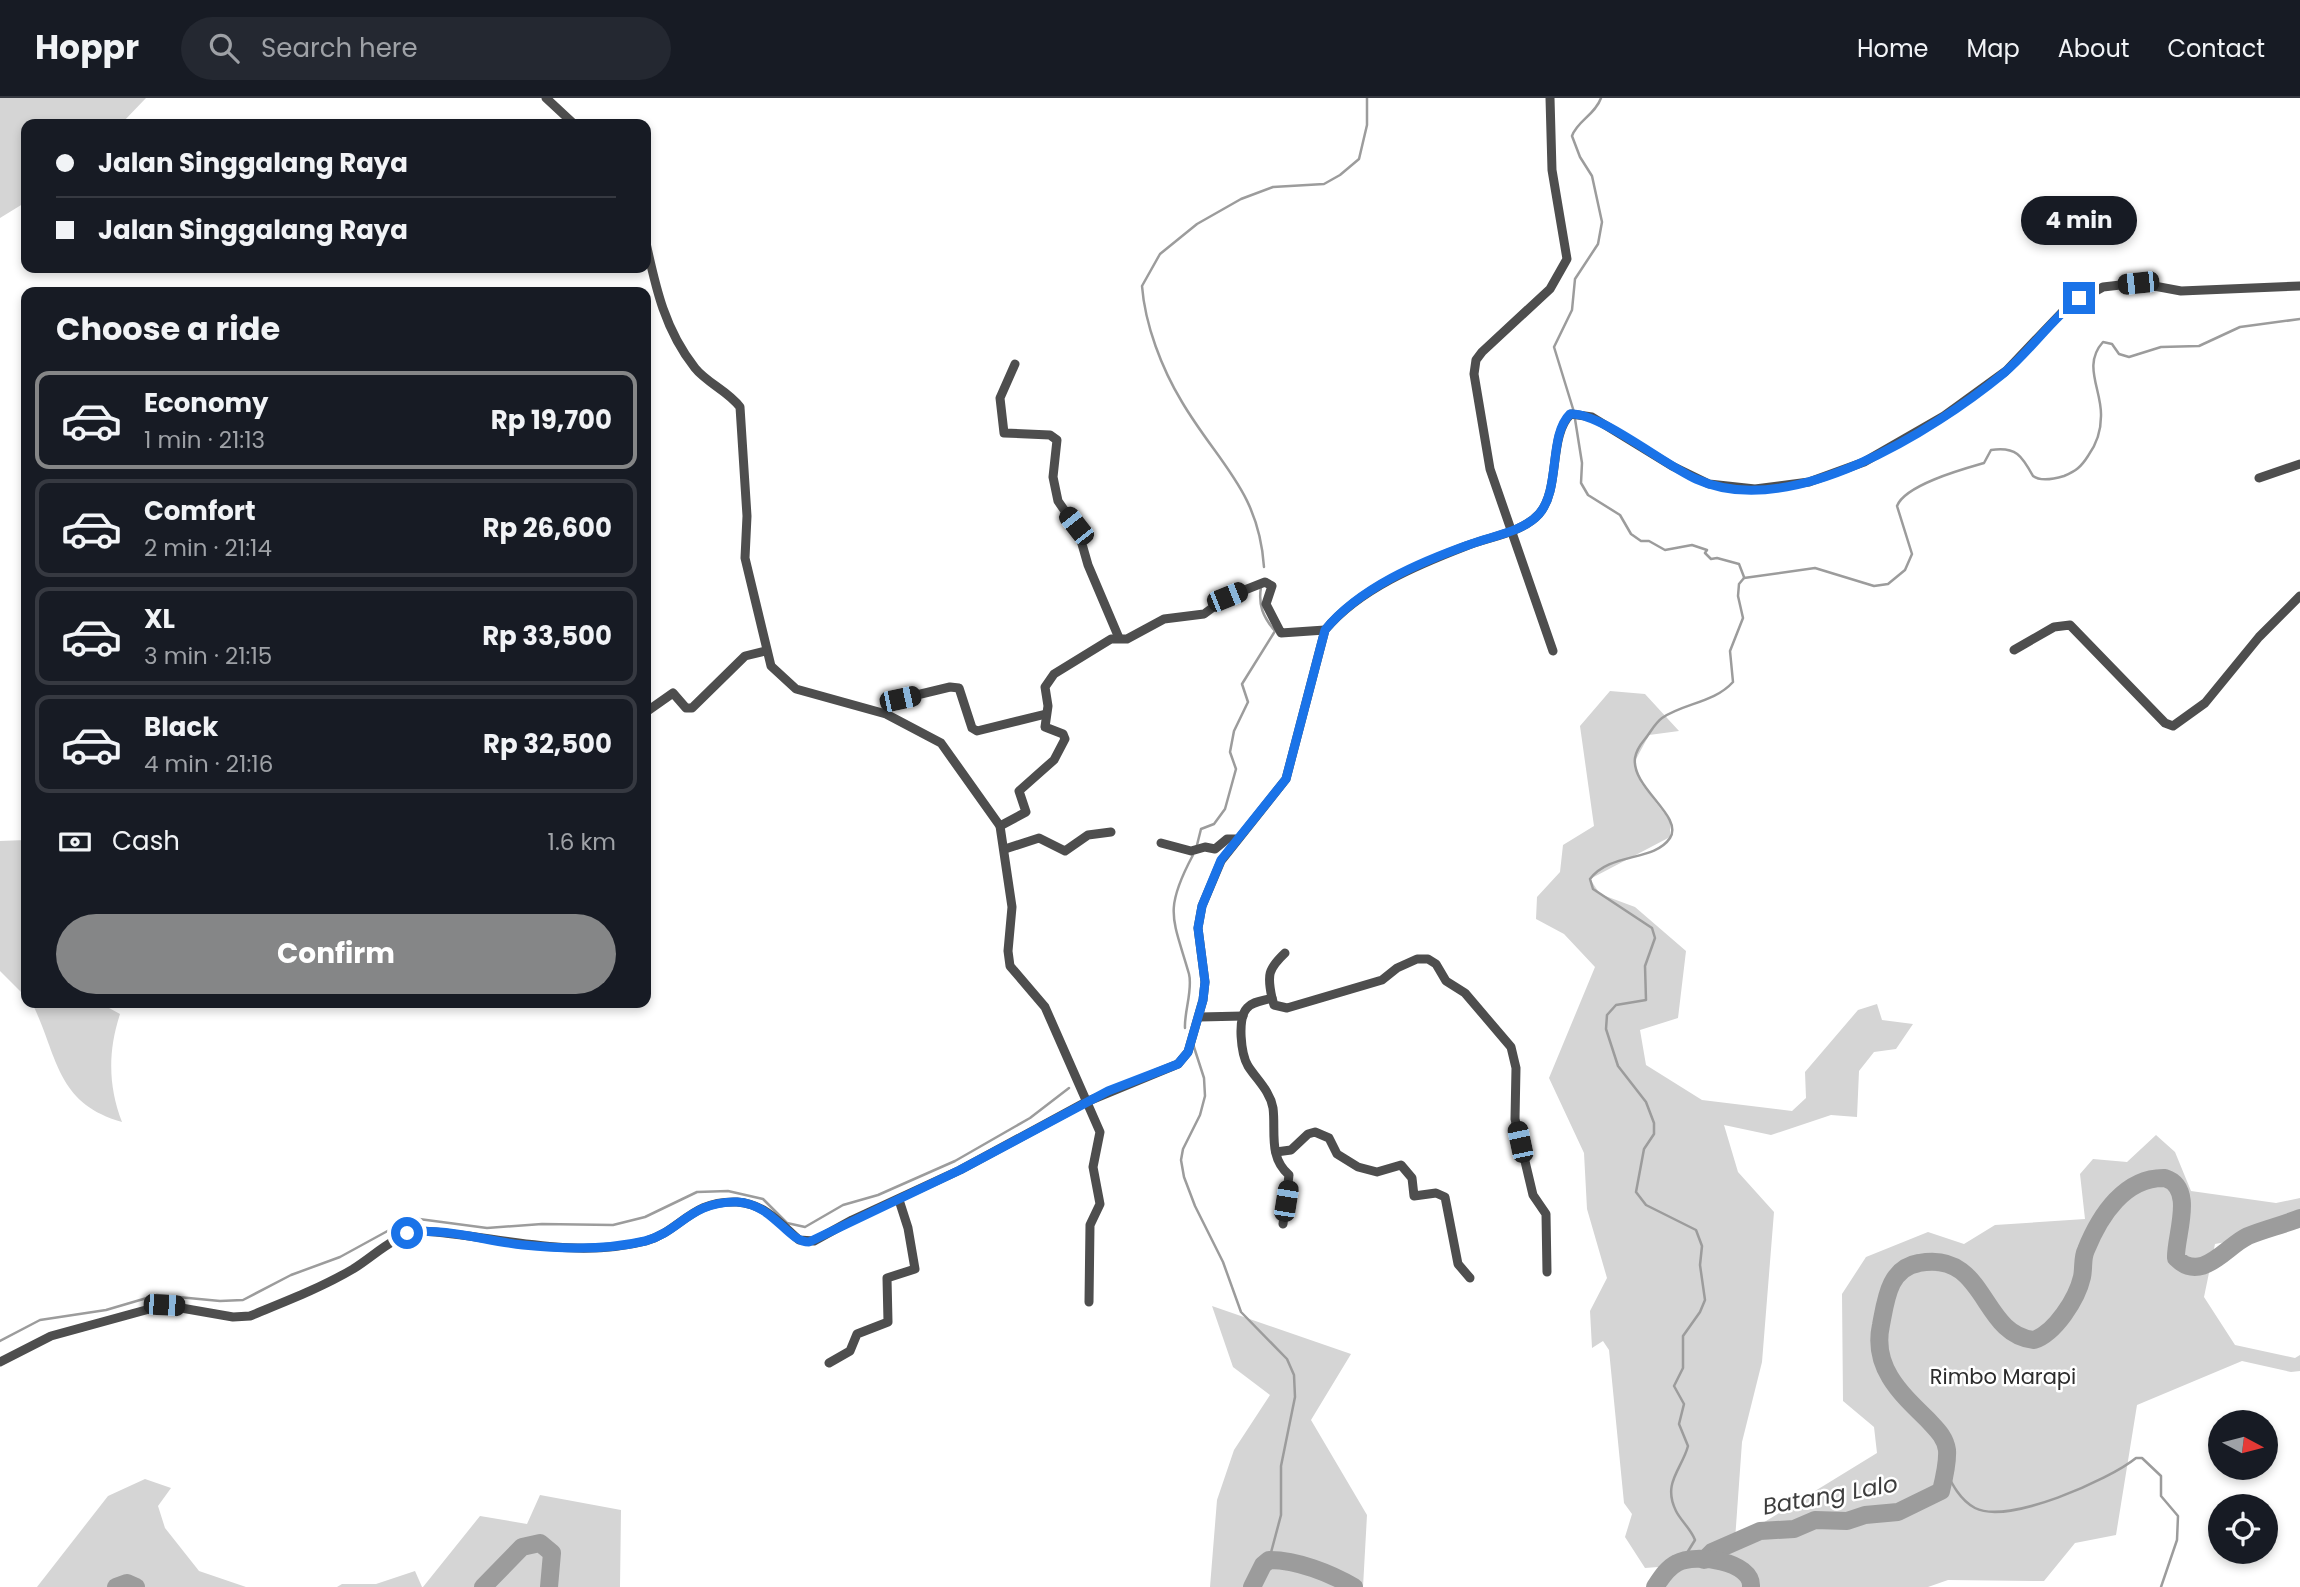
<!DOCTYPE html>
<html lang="en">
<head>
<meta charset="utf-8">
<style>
	body { margin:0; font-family:Poppins,sans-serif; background:#242831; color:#f1f3f6; height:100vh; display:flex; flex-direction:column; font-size:26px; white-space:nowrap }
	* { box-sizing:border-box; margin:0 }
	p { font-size:23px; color:#9ea1a6 }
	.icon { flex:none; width:38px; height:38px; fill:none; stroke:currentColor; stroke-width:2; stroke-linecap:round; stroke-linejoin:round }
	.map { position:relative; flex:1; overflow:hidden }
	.details { position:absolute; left:21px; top:189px; width:630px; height:721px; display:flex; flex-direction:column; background:#171b24; border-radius:14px; box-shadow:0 4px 10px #0003 }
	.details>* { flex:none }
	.banner { position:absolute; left:21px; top:21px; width:630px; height:154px; border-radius:14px; box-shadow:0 4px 10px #0003; display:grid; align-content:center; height:154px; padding:0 35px; background:#171b24 }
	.needle { width:46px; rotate:97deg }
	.fabs { position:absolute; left:2208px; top:1312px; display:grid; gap:14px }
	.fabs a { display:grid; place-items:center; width:70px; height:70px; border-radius:50%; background:#171b24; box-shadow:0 4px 10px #0003; font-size:35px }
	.end { position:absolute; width:32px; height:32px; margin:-16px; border:9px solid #1a73e8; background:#fff; box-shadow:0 0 0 4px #fff }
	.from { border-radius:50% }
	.bubble { position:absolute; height:49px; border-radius:24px; background:#171b24; box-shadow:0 4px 10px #0003; font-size:23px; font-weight:700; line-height:49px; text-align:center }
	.car { position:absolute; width:21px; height:42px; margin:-21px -10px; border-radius:9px; box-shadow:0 0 5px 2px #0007; background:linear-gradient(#222 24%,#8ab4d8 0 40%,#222 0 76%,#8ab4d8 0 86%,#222 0) }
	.banner b { display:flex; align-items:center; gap:24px; height:66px; font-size:26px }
	.banner b+b { border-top:2px solid #363941 }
	.banner i { width:18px; height:18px; background:#f1f3f6 }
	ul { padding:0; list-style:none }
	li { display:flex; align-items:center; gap:21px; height:98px; margin:0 14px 10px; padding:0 21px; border:4px solid #363941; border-radius:14px }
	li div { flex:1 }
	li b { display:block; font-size:26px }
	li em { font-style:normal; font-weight:700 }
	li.active { border-color:#858687 }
	li>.icon { width:63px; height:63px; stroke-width:1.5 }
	h2 { padding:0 35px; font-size:32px; line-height:84px }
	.pay { display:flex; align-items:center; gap:18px; height:77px; padding:0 35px; font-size:26px }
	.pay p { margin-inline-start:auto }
	.button { display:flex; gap:14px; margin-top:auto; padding:14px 35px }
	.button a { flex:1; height:80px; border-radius:42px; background:#858687; color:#fff; font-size:28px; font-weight:700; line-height:80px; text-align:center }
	header { display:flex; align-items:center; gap:42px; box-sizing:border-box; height:98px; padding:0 35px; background:#171b24; border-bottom:2px solid #363941 }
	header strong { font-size:33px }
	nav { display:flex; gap:38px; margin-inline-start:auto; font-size:24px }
	.search { width:490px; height:63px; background:#242831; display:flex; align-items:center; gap:18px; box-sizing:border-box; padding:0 24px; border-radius:38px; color:#9ea1a6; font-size:26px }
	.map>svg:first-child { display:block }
	.green { fill:#d5d5d5 }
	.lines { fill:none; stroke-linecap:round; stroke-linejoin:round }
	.stream { stroke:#9c9c9c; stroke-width:2.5 }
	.river { stroke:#9c9c9c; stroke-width:18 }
	.street { stroke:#4e4e4e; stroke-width:9 }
	.route { stroke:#1a73e8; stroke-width:9 }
	.labels { text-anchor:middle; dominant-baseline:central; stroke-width:5; stroke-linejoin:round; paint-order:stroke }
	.park-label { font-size:21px; fill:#2c2c2c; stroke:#fff }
	.water-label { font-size:23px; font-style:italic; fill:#3d3d3d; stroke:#fff }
</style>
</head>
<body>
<header>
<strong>Hoppr</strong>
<div class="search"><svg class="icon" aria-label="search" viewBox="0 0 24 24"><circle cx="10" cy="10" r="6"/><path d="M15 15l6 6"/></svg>Search here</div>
<nav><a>Home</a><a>Map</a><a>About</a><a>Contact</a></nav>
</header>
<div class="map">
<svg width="2300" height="1489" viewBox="0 0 2300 1489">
	<rect width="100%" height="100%" fill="#fff"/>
	<g class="green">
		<polygon points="0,0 146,0 121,26 26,26 26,104 0,120"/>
		<polygon points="1610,593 1645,596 1679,633 1649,637 1635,663 1641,685 1670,723 1670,739 1590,781 1600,796 1635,809 1686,853 1678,920 1640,932 1646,967 1702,1002 1792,1013 1806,1000 1805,974 1858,912 1877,906 1882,922 1913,926 1896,951 1874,954 1859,973 1857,1019 1831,1017 1771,1037 1724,1027 1738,1074 1774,1114 1762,1264 1742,1344 1735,1442 1877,1355 1874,1329 1843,1303 1842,1196 1866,1159 1928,1134 1964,1146 1995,1127 2085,1121 2080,1076 2093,1061 2127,1064 2156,1037 2175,1054 2191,1093 2276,1105 2300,1100 2300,1130 2215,1146 2204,1199 2235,1247 2295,1260 2300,1257 2300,1273 2291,1274 2242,1263 2137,1307 2116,1437 2075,1445 2044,1483 1948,1482 1928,1489 1666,1489 1658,1469 1645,1470 1625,1439 1632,1416 1624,1405 1609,1252 1603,1243 1592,1250 1590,1213 1607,1180 1587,1111 1584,1055 1549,980 1595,869 1564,836 1536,821 1537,799 1560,774 1563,747 1594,728 1580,628"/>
		<polygon points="26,742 26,899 0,873 0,743"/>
		<path d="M32 905H100L120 916C108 953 108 988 122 1024 55 1005 58 957 32 905Z"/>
		<polygon points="1212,1208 1351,1256 1311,1322 1367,1417 1363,1489 1210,1489 1217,1402 1234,1352 1270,1297 1233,1269"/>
		<polygon points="145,1381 171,1390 158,1408 165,1430 199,1473 246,1489 37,1489 108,1398"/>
		<polygon points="540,1397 621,1412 620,1489 423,1489 480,1418 527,1426"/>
		<polygon points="415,1473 422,1489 337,1489 342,1486 376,1486"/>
	</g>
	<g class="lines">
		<g class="stream">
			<path d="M1574 314 1554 249 1572 212 1575 181 1598 146 1602 124 1592 78 1580 59 1572 38C1577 23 1595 17 1601 0"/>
			<polyline points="1575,321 1582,365 1581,385 1588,397 1620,417 1631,436 1641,443 1649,443 1665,452 1692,447 1707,452 1705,455 1711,461 1717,460 1739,466 1744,479"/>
			<path d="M1264 469C1259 393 1218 365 1182 304 1162 271 1145 227 1142 188L1160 156 1197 126 1241 101 1273 89 1324 86 1340 77 1359 61 1367 27V0"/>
			<path d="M1744 480 1815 470 1874 488 1888 486 1905 472 1912 456 1897 408C1905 387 1963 371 1984 365L1991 352C2016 348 2022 358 2033 378 2041 384 2054 381 2064 378 2076 373 2081 369 2088 358 2096 347 2101 332 2101 318 2102 292 2082 267 2103 244L2112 246 2119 256 2129 259 2161 249 2199 248 2240 229 2300 221"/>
			<path d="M1197 747 1201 731 1214 726 1225 711 1236 671 1230 654 1234 633 1248 604 1242 586 1275 533C1263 519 1258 507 1261 489"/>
			<path d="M1185 930C1184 914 1193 892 1189 876 1173 820 1163 813 1193 757"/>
			<polyline points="1193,946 1204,980 1205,998 1200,1017 1183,1051 1181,1062 1184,1079 1195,1108 1223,1164 1241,1214 1287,1261 1294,1277 1295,1299 1281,1368 1281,1417 1269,1462"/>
			<polyline points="0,1243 40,1222 106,1212 157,1197 220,1203 243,1202 291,1177 340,1159 393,1130 419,1121 487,1130 542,1126 613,1127 645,1119 697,1094 728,1093 763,1101 787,1125 805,1129 843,1107 878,1097 955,1063 1030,1020 1069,990"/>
			<path d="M1945 1372C1952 1386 1960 1402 1975 1410 2008 1427 2109 1382 2136 1360H2142L2161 1378V1398L2178 1418 2177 1442 2161 1489"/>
			<path d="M1682 1463 1695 1442C1691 1431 1681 1423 1676 1413 1662 1385 1682 1371 1688 1348L1679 1326 1684 1306 1674 1288 1683 1270V1238L1700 1214 1705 1202 1700 1167 1702 1148 1696 1132 1646 1107 1636 1094 1644 1051 1654 1036V1025L1646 1004 1618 968 1606 931 1607 917 1616 907 1646 902 1645 868 1655 840 1652 830 1593 791 1590 781C1610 754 1654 764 1670 740 1684 718 1631 690 1635 660 1636 653 1640 647 1645 641 1650 635 1655 625 1662 620 1684 605 1714 605 1733 584L1730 553 1743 520 1738 498 1739 486 1744 480"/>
		</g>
		<g class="river">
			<path d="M1704 1462 1712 1454 1760 1433 1794 1431 1815 1422 1847 1423 1865 1417 1898 1414 1941 1393C1944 1381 1948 1365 1947 1352 1945 1338 1935 1330 1927 1321 1899 1294 1872 1268 1881 1227 1886 1201 1889 1170 1919 1165 1987 1152 1980 1237 2034 1242 2055 1235 2077 1201 2082 1179 2084 1170 2082 1160 2086 1152 2100 1117 2125 1079 2165 1080 2196 1090 2175 1138 2176 1160 2202 1186 2226 1148 2248 1138 2265 1131 2283 1127 2300 1120"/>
			<polyline points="116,1489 127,1485 136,1489"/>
			<polyline points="483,1489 522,1449 540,1445 552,1455 549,1489"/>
			<path d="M1252 1489 1263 1467 1269 1462C1297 1462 1330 1475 1354 1489"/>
			<path d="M1655 1489C1661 1480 1667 1470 1677 1465 1695 1455 1753 1463 1751 1489"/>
		</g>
		<g class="street">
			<polyline points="546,0 574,26"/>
			<polyline points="1550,0 1552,72 1567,161 1550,191 1482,254 1476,262 1474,276 1490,371 1553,553"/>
			<path d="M646 145C656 191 665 232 695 270 707 285 728 293 740 309L747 418 745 460 771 568 796 591 886 616 941 645 1000 728 1012 809 1008 853 1010 868 1045 909 1100 1034 1093 1069 1100 1106 1090 1127 1089 1204"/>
			<polyline points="1015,266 1000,300 1004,335 1050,337 1057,342 1053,379 1058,403 1078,432 1088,467 1119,540"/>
			<polyline points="2259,380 2300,366"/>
			<polyline points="2014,552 2054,529 2070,527 2165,625 2173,628 2205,605 2259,539 2300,498"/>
			<polyline points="900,601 950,589 959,590 972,630 977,633 1046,616"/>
			<polyline points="646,614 673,595 686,610 692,610 745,558 765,553"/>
			<polyline points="1000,728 1026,714 1019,693 1054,662 1065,641 1063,636 1045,629 1048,608 1045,589 1054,576 1111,541 1127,541 1164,521 1204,516 1227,499 1265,484 1272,488 1266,506 1281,535 1325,532"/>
			<polyline points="1161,745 1191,753 1205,749 1215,751 1227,741 1236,741"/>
			<polyline points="1005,751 1039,740 1065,753 1088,737 1111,734"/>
			<polyline points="1272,900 1274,907 1287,910 1382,882 1397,870 1417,861 1428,861 1436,866 1446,883 1465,895 1511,949 1516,970 1515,1021 1533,1097 1546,1116 1547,1174"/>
			<polyline points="1200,919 1243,918"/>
			<polyline points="1276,1054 1291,1052 1308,1036 1315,1034 1329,1040 1337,1056 1358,1069 1377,1074 1401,1067 1412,1080 1414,1098 1436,1095 1445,1099 1458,1166 1470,1180"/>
			<path d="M1283 1126 1289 1077C1268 1059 1276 1033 1273 1010 1270 993 1257 982 1248 968 1241 956 1237 921 1247 910 1253 903 1263 903 1272 900 1267 877 1268 871 1285 855"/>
			<path d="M0 1264 51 1238 164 1207 233 1219 250 1218C284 1204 321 1190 353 1171 377 1156 393 1137 423 1133 496 1138 572 1162 646 1143 681 1133 691 1102 737 1104 765 1106 780 1125 799 1142L814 1143 852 1122 960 1072 1086 1004 1178 966 1188 954 1203 902 1205 884 1198 830 1202 808 1221 763 1286 681 1325 532C1359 491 1417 467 1466 448 1488 439 1522 435 1539 416 1561 391 1548 337 1571 316L1592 319 1672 368 1709 386 1755 391 1809 384 1864 364 1944 318 2006 273 2067 209 2103 189 2138 185 2181 193 2300 188"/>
			<polyline points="829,1265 850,1253 857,1236 888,1224 887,1180 915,1171 908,1130 899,1102"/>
		</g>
	</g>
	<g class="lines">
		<path class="route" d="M407 1135C446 1129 484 1143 523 1147 562 1151 607 1152 645 1143 680 1134 690 1103 737 1104 774 1106 787 1144 809 1144L960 1072 1108 993 1178 966 1188 954 1203 902 1205 884 1198 830 1202 808 1221 762 1286 681 1325 532C1359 490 1420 464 1471 446 1492 438 1523 434 1539 416 1561 391 1548 338 1570 316 1598 313 1666 368 1696 381 1790 424 1933 333 2004 275 2031 252 2051 222 2079 200"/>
	</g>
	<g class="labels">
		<g class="park-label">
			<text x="2003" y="1278">Rimbo Marapi</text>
		</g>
		<g class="water-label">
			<text transform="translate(1830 1397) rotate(-10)">Batang Lalo</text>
		</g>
	</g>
</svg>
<div class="fabs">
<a><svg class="needle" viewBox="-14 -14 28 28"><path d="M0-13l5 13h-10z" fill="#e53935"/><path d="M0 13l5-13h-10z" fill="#9ea1a6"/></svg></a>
<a><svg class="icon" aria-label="locate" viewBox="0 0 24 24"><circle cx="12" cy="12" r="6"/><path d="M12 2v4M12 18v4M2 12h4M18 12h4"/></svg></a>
</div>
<i class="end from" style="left:407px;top:1135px"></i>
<i class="end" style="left:2079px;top:200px"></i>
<div class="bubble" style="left:2021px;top:98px;width:116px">4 min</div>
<i class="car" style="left:2138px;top:185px;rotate:264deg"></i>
<i class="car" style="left:1076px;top:428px;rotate:322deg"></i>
<i class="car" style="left:1227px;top:499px;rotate:68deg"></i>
<i class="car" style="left:900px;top:601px;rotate:78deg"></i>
<i class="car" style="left:1520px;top:1044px;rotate:348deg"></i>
<i class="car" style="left:1286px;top:1103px;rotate:9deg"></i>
<i class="car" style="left:164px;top:1207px;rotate:93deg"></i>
<div class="banner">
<b><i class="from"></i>Jalan Singgalang Raya</b>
<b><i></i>Jalan Singgalang Raya</b>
</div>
<section class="details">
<h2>Choose a ride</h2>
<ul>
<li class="active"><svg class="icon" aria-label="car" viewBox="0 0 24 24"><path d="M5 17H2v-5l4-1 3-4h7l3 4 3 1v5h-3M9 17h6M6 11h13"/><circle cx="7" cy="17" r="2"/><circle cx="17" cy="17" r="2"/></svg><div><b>Economy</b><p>1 min · 21:13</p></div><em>Rp 19,700</em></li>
<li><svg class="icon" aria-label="car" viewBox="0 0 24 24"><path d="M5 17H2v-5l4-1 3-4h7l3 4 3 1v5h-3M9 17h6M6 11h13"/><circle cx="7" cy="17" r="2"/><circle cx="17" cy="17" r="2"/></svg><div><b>Comfort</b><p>2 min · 21:14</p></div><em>Rp 26,600</em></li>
<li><svg class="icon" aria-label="car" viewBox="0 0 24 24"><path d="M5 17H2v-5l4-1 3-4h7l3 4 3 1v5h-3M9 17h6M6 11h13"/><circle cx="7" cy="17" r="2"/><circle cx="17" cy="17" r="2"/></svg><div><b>XL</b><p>3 min · 21:15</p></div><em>Rp 33,500</em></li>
<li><svg class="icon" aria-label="car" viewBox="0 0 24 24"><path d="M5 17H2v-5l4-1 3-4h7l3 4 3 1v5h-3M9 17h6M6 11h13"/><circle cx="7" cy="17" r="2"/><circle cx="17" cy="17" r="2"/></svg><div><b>Black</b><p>4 min · 21:16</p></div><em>Rp 32,500</em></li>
</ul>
<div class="pay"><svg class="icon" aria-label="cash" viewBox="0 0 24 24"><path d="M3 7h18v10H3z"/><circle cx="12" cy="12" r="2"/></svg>Cash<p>1.6 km</p></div>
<div class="button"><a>Confirm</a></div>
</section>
</div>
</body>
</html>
